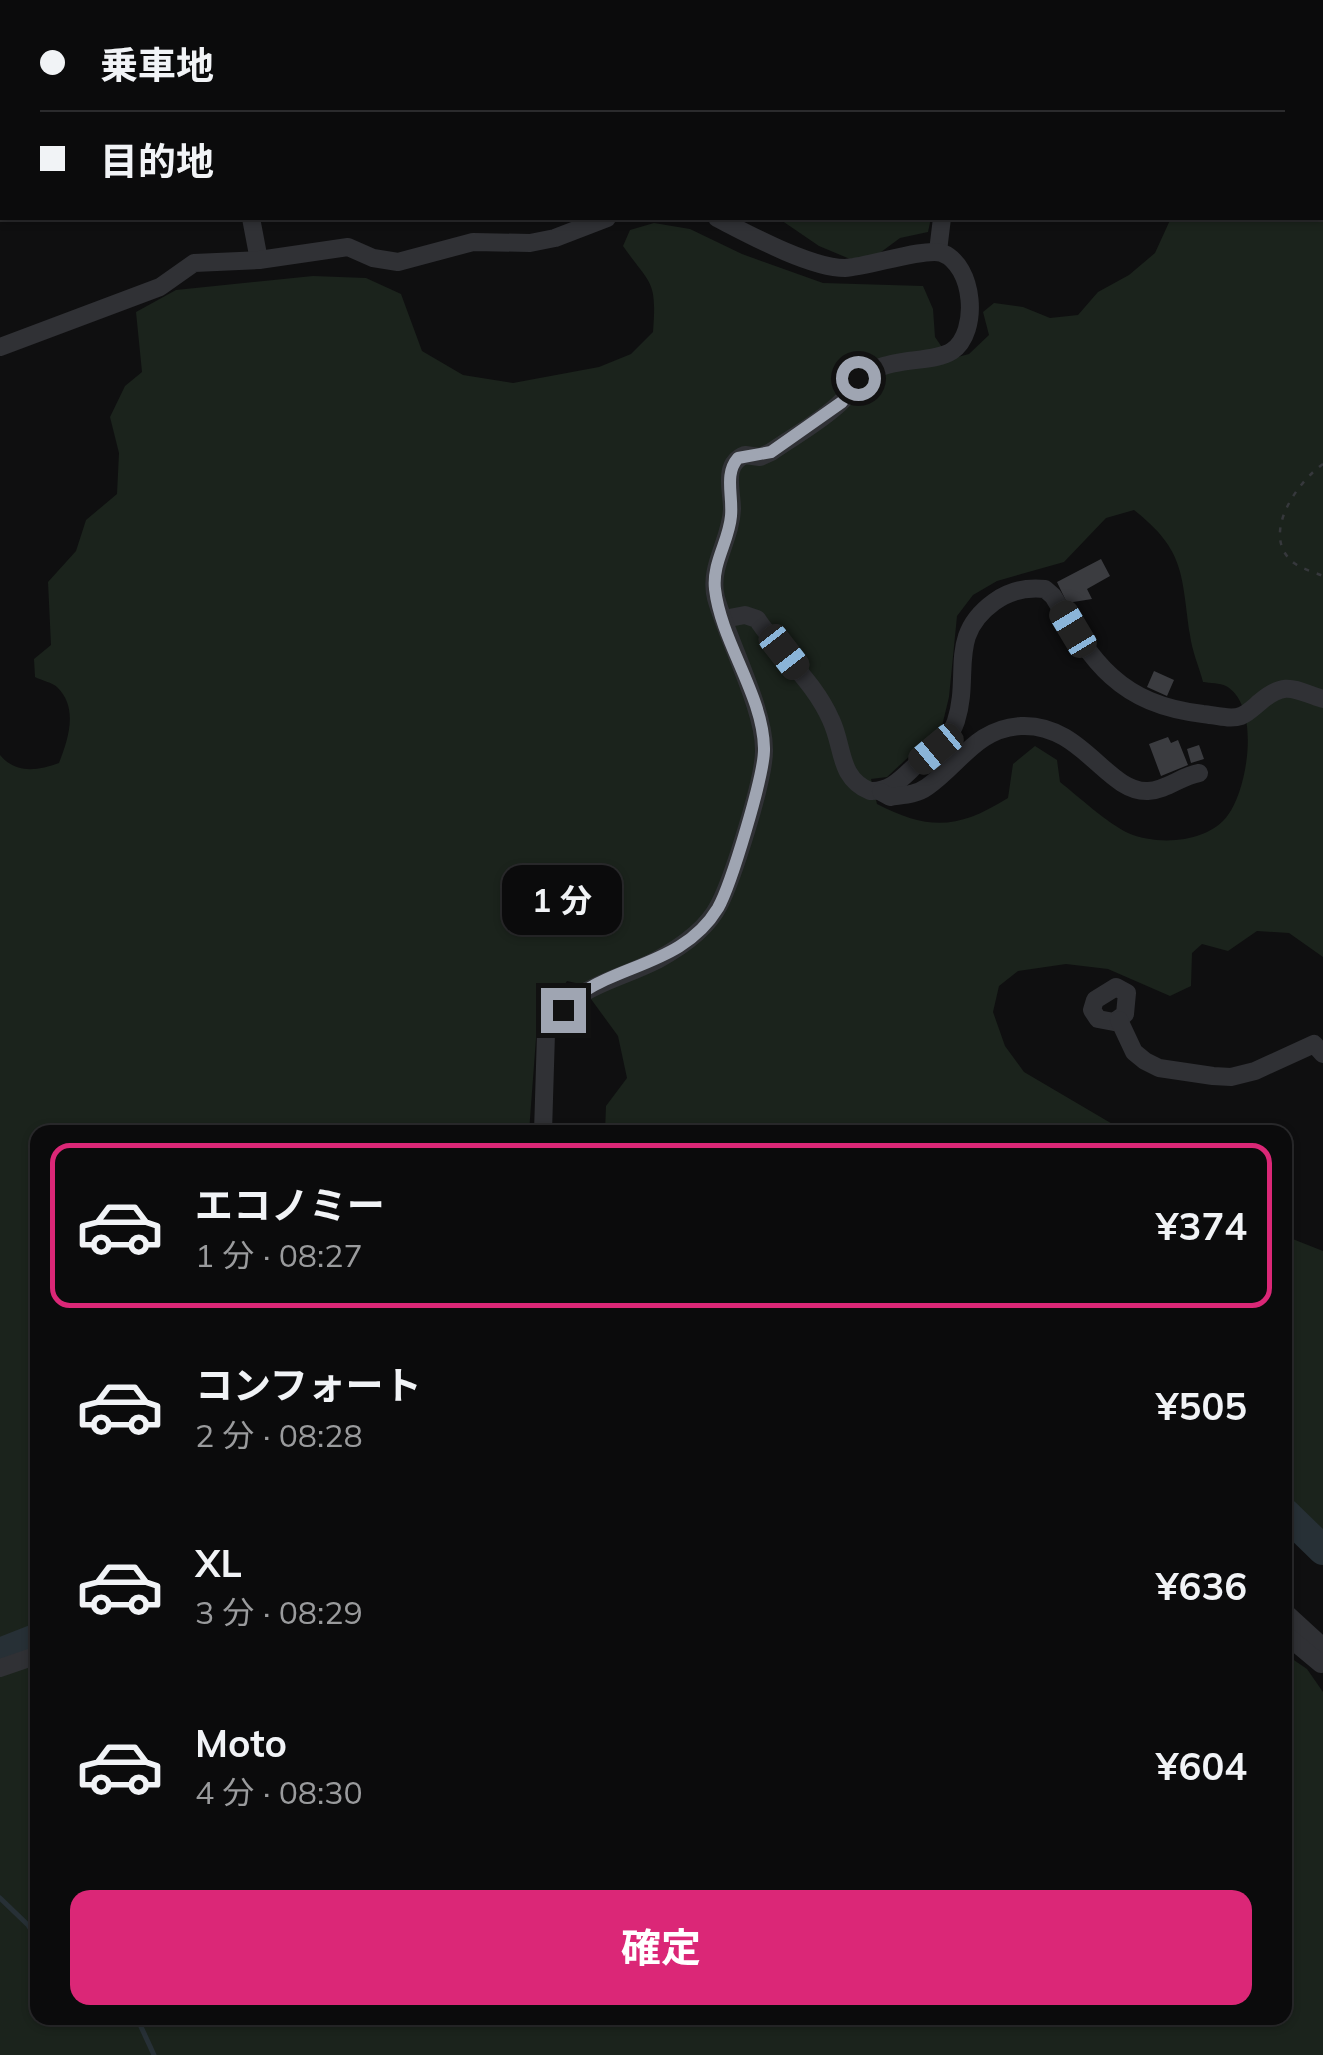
<!DOCTYPE html>
<html lang="ja">
<head>
<meta charset="utf-8">
<style>
	body { margin:0; font-family:Mulish,"Noto Sans JP",sans-serif; background:#141415; color:#f1f3f6; height:100vh; display:flex; flex-direction:column; font-size:38px; white-space:nowrap }
	* { box-sizing:border-box; margin:0 }
	p { font-size:32px; color:#9a9b9d }
	.icon { flex:none; width:55px; height:55px; fill:none; stroke:currentColor; stroke-width:2; stroke-linecap:round; stroke-linejoin:round }
	.map { position:relative; flex:1; overflow:hidden }
	.details { position:absolute; left:30px; top:1125px; width:1262px; height:900px; display:flex; flex-direction:column; background:#0b0b0c; border-radius:20px; box-shadow:0 2px 8px #0004,0 0 0 2px #2b2b2d }
	.details>* { flex:none }
	.top-card { position:absolute; left:0px; top:0px; width:1325px; height:220px; box-shadow:0 2px 8px #0004,0 0 0 2px #2b2b2d; display:grid; align-content:center; height:220px; padding:0 40px; background:#0b0b0c }
	.end { position:absolute; width:45px; height:45px; margin:-22px; border:12px solid #9fa5b2; background:#111; box-shadow:0 0 0 5px #111 }
	.from { border-radius:50% }
	.bubble { position:absolute; height:70px; border-radius:20px; background:#0b0b0c; box-shadow:0 2px 8px #0004,0 0 0 2px #2b2b2d; font-size:32px; font-weight:700; line-height:70px; text-align:center }
	.car { position:absolute; width:30px; height:60px; margin:-30px -15px; border-radius:12px; box-shadow:0 0 8px 2px #0007; background:linear-gradient(#222 24%,#8ab4d8 0 40%,#222 0 76%,#8ab4d8 0 86%,#222 0) }
	.top-card b { display:flex; align-items:center; gap:35px; height:95px; font-size:38px }
	.top-card b+b { border-top:2px solid #2b2b2d }
	.top-card i { width:25px; height:25px; background:#f1f3f6 }
	ul { padding:18px 0 0; list-style:none }
	li { display:flex; align-items:center; gap:30px; height:165px; margin:0 20px 15px; padding:0 20px; border:5px solid transparent; border-radius:20px }
	li div { flex:1 }
	li b { display:block; font-size:38px }
	li em { font-style:normal; font-weight:700 }
	li.current { border-color:#db2777 }
	li>.icon { width:90px; height:90px; stroke-width:1.5 }
	.cta { display:flex; gap:20px; margin-top:auto; padding:20px 40px }
	.cta a { flex:1; height:115px; border-radius:20px; background:#db2777; color:#fff; font-size:40px; font-weight:700; line-height:115px; text-align:center }
	.map>svg:first-child { display:block }
	.green { fill:#1b231c; fill-rule:evenodd }
	.lines { fill:none; stroke-linecap:round; stroke-linejoin:round }
	.stream { stroke:#273036; stroke-width:5 }
	.river { stroke:#273036; stroke-width:30 }
	.building { fill:#3b3c40 }
	.path { stroke:#36383c; stroke-width:2.5; stroke-dasharray:5 8; stroke-linecap:butt }
	.minor { stroke:#303135; stroke-width:18 }
	.route { stroke:#9fa5b2; stroke-width:12 }
</style>
</head>
<body>
<div class="map">
<svg width="1323" height="2055" viewBox="0 0 1323 2055">
	<rect width="100%" height="100%" fill="#0f0f10"/>
	<g class="green">
		<path d="M224 0H1323V957L1289 933 1257 931 1228 951 1202 944 1192 953 1191 986 1170 996 1108 969 1066 964 1018 971 999 986 993 1012 1005 1046 1024 1072 1126 1132H605L606 1106 627 1078 618 1036 580 984 567 981 537 1025 529 1132H38V2018H1285V1654L1307 1669 1323 1692V2055H0V755C16 774 37 771 59 763 68 740 79 708 57 687 53 683 41 680 35 677L34 659 51 645 48 582 76 551 86 520 117 494 119 453 110 417 125 386 142 372 136 312 176 290 313 276 366 278 401 294 422 351 463 375 513 383 599 367 631 354 653 332C657 279 651 286 623 246L630 230 654 223 690 229 742 254 823 283 923 286 933 309 935 337 950 359 969 354 989 335 983 312 994 303 1023 307 1050 318 1078 315 1098 292 1129 275 1155 253 1171 218H1322V2ZM1134 510C1186 551 1181 575 1190 635 1192 651 1199 667 1203 682 1210 683 1220 683 1226 686 1261 706 1248 788 1228 815 1208 843 1158 846 1128 833 1107 823 1079 797 1060 782L1057 760 1035 746 1013 764 1008 798C958 829 930 831 877 804L871 779 887 777 942 726 949 697 957 616 973 595 997 581 1064 562 1106 518Z"/>
		<polygon points="778,218 931,218 928,232 900,238 877,255 850,259 819,246"/>
		<polygon points="1285,1236 1323,1251 1323,1535 1300,1508 1285,1497"/>
	</g>
	<g class="lines">
		<g class="stream">
			<polyline points="497,2 497,0"/>
			<polyline points="0,1898 28,1925 38,1941"/>
			<polyline points="137,2018 154,2055"/>
		</g>
		<g class="river">
			<polyline points="1285,1513 1323,1550"/>
			<polyline points="0,1653 38,1638"/>
		</g>
	</g>
	<g class="building">
		<polygon points="1101,559 1110,576 1087,589 1092,599 1067,603 1057,582"/>
		<polygon points="1154,671 1174,680 1167,696 1147,687"/>
		<polygon points="1168,737 1171,743 1178,740 1188,765 1161,776 1149,744"/>
		<polygon points="1199,745 1204,759 1191,763 1187,749"/>
	</g>
	<g class="lines">
		<path class="path" d="M1323 464C1297 482 1259 536 1294 563 1302 569 1314 572 1323 576"/>
		<g class="minor">
			<polyline points="0,0 2,3"/>
			<polyline points="0,20 2,26"/>
			<polyline points="0,119 2,118"/>
			<polyline points="1322,136 1323,136"/>
			<polyline points="251,218 259,260"/>
			<polyline points="938,251 942,218"/>
			<polyline points="0,347 160,287 194,263 259,260 348,247 373,258 398,262 473,242 530,243 555,238 607,218"/>
			<path d="M724 619 745 615 757 619C780 654 814 681 831 720 844 747 838 778 870 791 890 792 901 779 915 766 930 753 950 740 956 721 971 674 947 636 994 602 1009 591 1027 587 1045 589L1053 596C1093 663 1119 704 1203 714 1214 715 1230 720 1241 716 1248 713 1254 707 1260 702 1286 680 1294 690 1323 699"/>
			<path d="M881 792 890 797C902 795 916 795 927 787 960 764 977 728 1021 726 1082 723 1107 793 1148 791 1167 790 1181 776 1199 773"/>
			<polygon points="1116,987 1127,993 1125,1014 1114,1022 1098,1019 1092,1010 1095,1000"/>
			<polyline points="1119,1020 1134,1052 1145,1061 1159,1068 1213,1076 1231,1077 1255,1071 1314,1044 1323,1054"/>
			<path d="M543 1132 546 1033C569 986 614 982 657 960 681 947 707 929 719 905 733 878 764 780 764 751 765 710 728 641 716 598 708 567 731 540 732 509 732 490 722 464 745 455L760 457 771 452C794 436 820 422 840 403 857 388 853 379 878 368 901 358 935 362 952 351 980 332 974 265 942 253 925 247 868 267 845 268 810 268 748 234 717 218"/>
			<polyline points="1285,1612 1323,1647"/>
			<polyline points="1285,1634 1321,1664 1323,1661"/>
			<polyline points="0,1668 38,1655"/>
		</g>
	</g>
	<g class="lines">
		<path class="route" d="M563 1010C602 963 680 971 718 908 731 885 765 773 764 748 763 695 721 642 715 589 712 563 729 541 731 516 733 495 724 474 738 458L771 452 842 402 858 378"/>
	</g>
</svg>
<i class="end from" style="left:858px;top:378px"></i>
<i class="end" style="left:563px;top:1010px"></i>
<div class="bubble" style="left:502px;top:865px;width:120px">1 分</div>
<i class="car" style="left:1073px;top:629px;rotate:329deg"></i>
<i class="car" style="left:784px;top:652px;rotate:142deg"></i>
<i class="car" style="left:936px;top:749px;rotate:230deg"></i>
<div class="top-card">
<b><i class="from"></i>乗車地</b>
<b><i></i>目的地</b>
</div>
<section class="details">
<ul>
<li class="current"><svg class="icon" aria-label="car" viewBox="0 0 24 24"><path d="M5 17H2v-5l4-1 3-4h7l3 4 3 1v5h-3M9 17h6M6 11h13"/><circle cx="7" cy="17" r="2"/><circle cx="17" cy="17" r="2"/></svg><div><b>エコノミー</b><p>1 分 · 08:27</p></div><em>¥374</em></li>
<li><svg class="icon" aria-label="car" viewBox="0 0 24 24"><path d="M5 17H2v-5l4-1 3-4h7l3 4 3 1v5h-3M9 17h6M6 11h13"/><circle cx="7" cy="17" r="2"/><circle cx="17" cy="17" r="2"/></svg><div><b>コンフォート</b><p>2 分 · 08:28</p></div><em>¥505</em></li>
<li><svg class="icon" aria-label="car" viewBox="0 0 24 24"><path d="M5 17H2v-5l4-1 3-4h7l3 4 3 1v5h-3M9 17h6M6 11h13"/><circle cx="7" cy="17" r="2"/><circle cx="17" cy="17" r="2"/></svg><div><b>XL</b><p>3 分 · 08:29</p></div><em>¥636</em></li>
<li><svg class="icon" aria-label="car" viewBox="0 0 24 24"><path d="M5 17H2v-5l4-1 3-4h7l3 4 3 1v5h-3M9 17h6M6 11h13"/><circle cx="7" cy="17" r="2"/><circle cx="17" cy="17" r="2"/></svg><div><b>Moto</b><p>4 分 · 08:30</p></div><em>¥604</em></li>
</ul>
<div class="cta"><a>確定</a></div>
</section>
</div>
</body>
</html>
